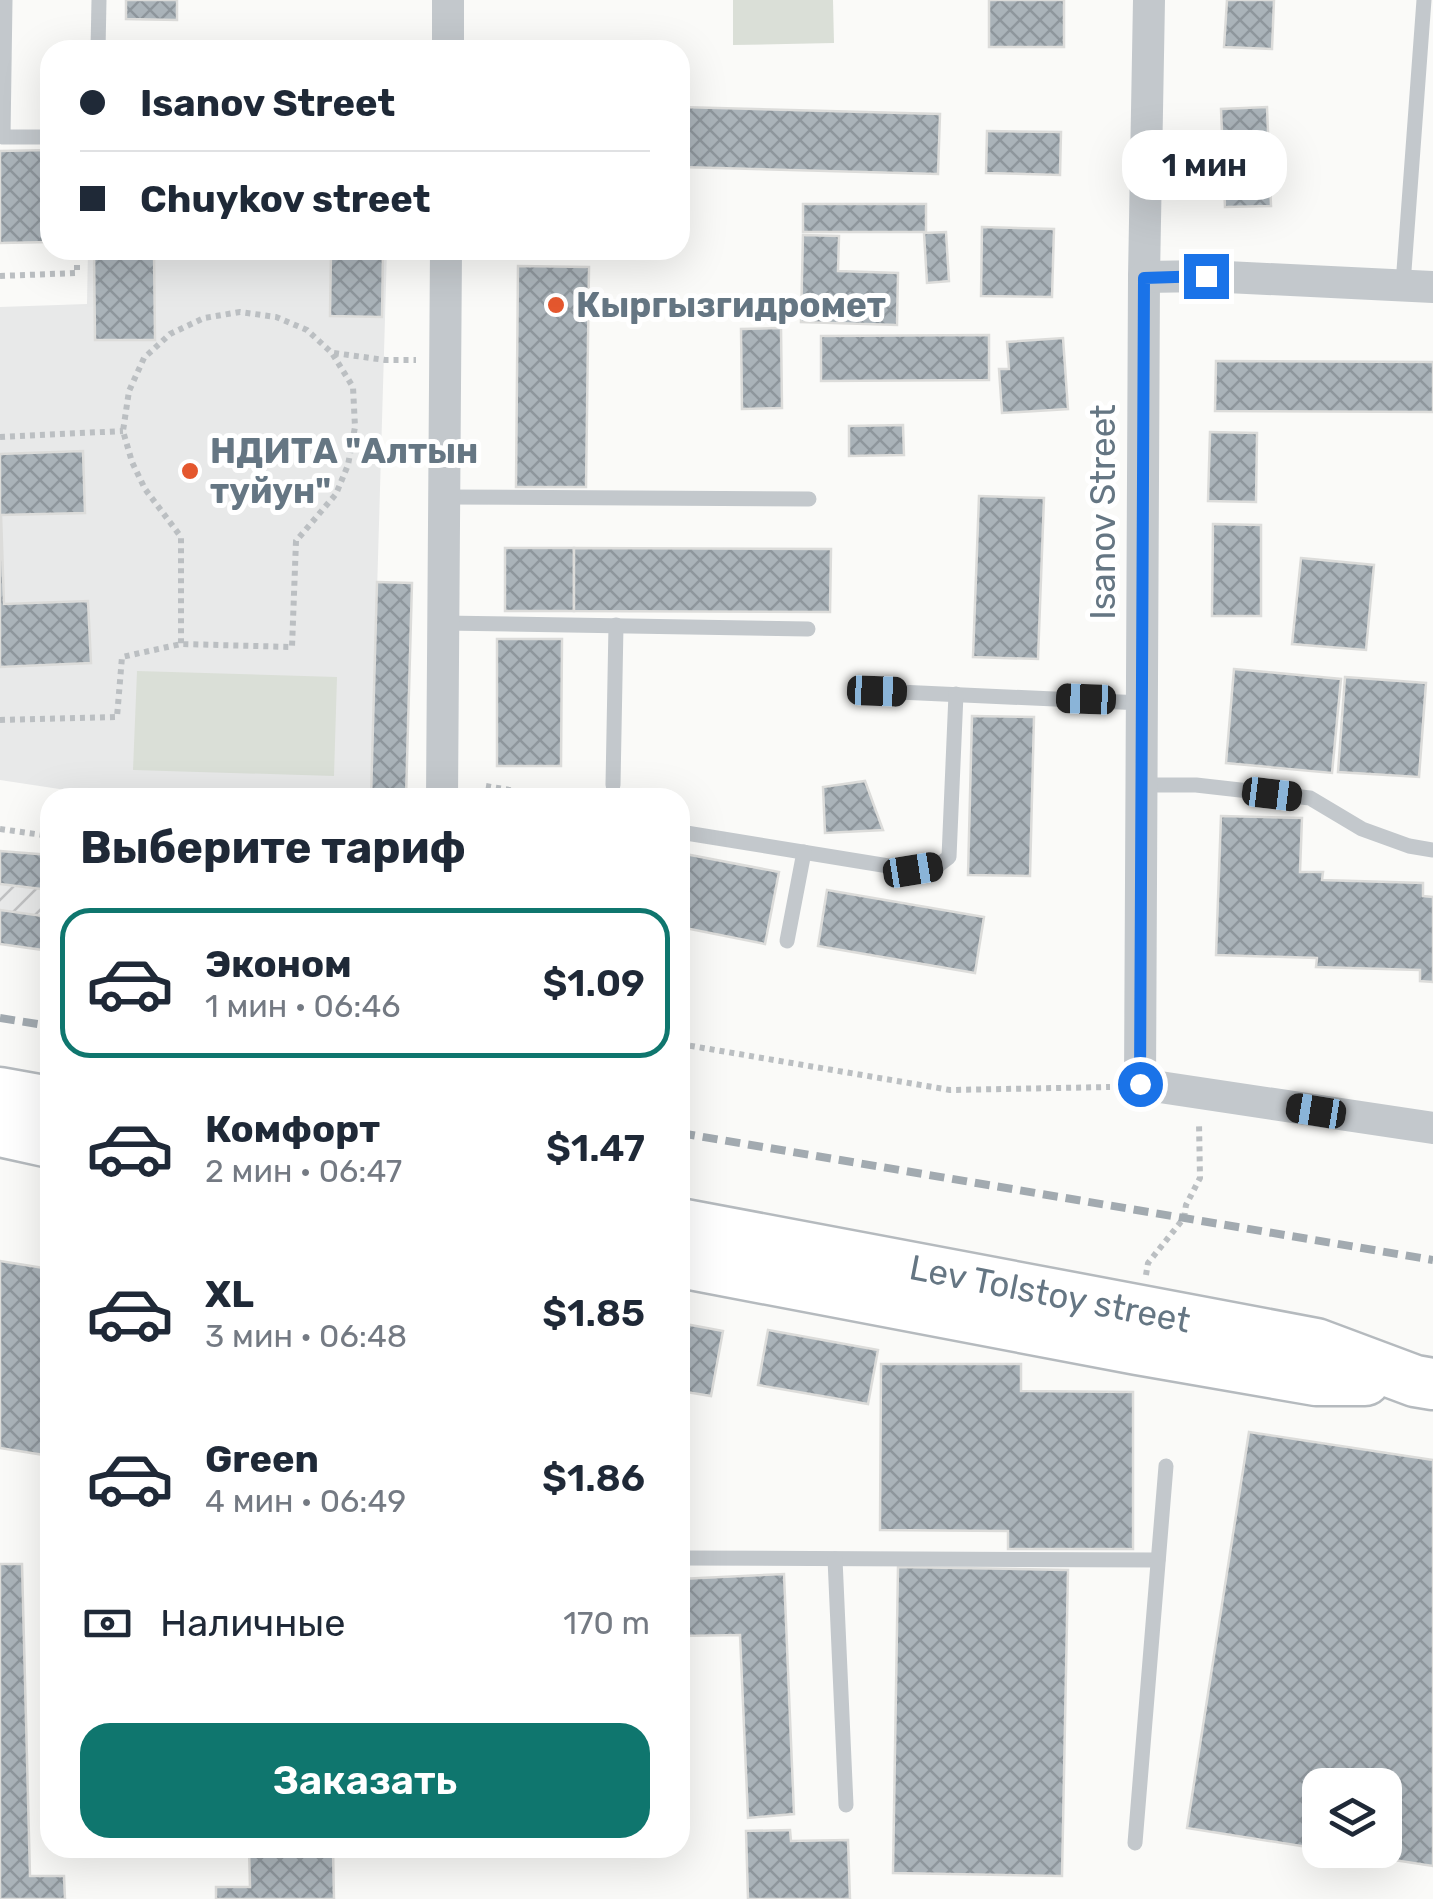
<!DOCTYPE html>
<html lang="ru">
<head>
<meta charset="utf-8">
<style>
	body { margin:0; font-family:Rubik,sans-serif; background:#f2f2f3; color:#1f2937; height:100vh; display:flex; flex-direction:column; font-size:38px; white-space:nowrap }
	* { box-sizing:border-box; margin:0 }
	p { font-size:32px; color:#747a83 }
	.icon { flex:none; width:55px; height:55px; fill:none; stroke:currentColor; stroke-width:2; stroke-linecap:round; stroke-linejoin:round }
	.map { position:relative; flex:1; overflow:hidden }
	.drawer { position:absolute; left:40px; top:788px; width:650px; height:1070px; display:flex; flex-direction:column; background:#fff; border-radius:30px; box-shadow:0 10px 40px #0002 }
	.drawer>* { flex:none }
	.guide { position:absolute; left:40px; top:40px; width:650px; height:220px; border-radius:30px; box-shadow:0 10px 40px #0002; display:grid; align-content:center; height:220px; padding:0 40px; background:#fff }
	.buttons { position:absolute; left:1302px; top:1768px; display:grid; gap:20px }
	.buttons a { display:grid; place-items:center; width:100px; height:100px; border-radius:20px; background:#fff; box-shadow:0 10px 40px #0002; font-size:50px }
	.end { position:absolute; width:45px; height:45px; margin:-22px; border:12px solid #1a73e8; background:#fff; box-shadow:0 0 0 5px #fff }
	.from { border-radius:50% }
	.bubble { position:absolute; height:70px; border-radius:30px; background:#fff; box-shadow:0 10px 40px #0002; font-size:32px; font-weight:600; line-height:70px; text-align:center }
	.car { position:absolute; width:30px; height:60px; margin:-30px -15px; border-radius:12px; box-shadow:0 0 8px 2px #0007; background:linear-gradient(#222 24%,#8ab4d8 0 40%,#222 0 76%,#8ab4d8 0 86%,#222 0) }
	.guide b { display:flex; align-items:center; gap:35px; height:95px; font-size:38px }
	.guide b+b { border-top:2px solid #e0e1e3 }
	.guide i { width:25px; height:25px; background:#1f2937 }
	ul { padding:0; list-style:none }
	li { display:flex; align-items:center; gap:30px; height:150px; margin:0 20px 15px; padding:0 20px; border:5px solid transparent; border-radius:30px }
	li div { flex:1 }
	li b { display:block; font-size:38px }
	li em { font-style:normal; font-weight:600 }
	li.selected { border-color:#0f766e }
	li>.icon { width:90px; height:90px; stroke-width:1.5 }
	h2 { padding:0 40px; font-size:45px; line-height:120px }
	.pay { display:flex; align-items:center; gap:25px; height:110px; padding:0 40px; font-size:38px }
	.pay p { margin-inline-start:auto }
	.primary-button { display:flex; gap:20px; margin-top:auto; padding:20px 40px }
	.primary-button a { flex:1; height:115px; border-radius:30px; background:#0f766e; color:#fff; font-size:40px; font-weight:600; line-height:115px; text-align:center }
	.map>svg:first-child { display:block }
	.built { fill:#e8e9e9 }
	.industrial { fill:url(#industrial-furrows) }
	.green { fill:#dadfd7 }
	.building { fill:url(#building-cross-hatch); stroke:#dcdcda; stroke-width:2.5 }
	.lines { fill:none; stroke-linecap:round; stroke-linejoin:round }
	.primary-casing { stroke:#b5babe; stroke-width:55 }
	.path { stroke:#bbbfc2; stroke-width:6; stroke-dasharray:5 5; stroke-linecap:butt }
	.service { stroke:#c3c8cc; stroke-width:15 }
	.minor { stroke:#c3c8cc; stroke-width:32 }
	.primary { stroke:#fff; stroke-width:50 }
	.rail { stroke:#a2aab0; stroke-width:8; stroke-dasharray:15 8; stroke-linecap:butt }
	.route { stroke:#1a73e8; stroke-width:12 }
	.poi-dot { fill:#e4572e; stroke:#fff; stroke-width:4 }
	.labels { text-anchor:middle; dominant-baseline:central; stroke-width:10; stroke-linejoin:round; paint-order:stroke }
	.poi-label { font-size:35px; font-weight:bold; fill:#657683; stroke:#fff; text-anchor:start }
	.street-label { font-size:35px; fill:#657683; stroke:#fff }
</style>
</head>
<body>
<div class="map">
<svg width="1433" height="1899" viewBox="0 0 1433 1899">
	<defs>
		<pattern id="industrial-furrows" width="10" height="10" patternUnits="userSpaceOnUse" patternTransform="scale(2.5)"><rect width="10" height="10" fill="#e8e9e9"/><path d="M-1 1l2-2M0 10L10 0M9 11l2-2" fill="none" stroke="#c0c1c2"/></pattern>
		<pattern id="building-cross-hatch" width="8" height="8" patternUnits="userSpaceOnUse" patternTransform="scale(2.5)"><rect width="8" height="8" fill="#aab3b9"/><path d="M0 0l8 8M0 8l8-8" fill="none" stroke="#8e969c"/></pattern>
	</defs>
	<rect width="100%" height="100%" fill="#fafaf8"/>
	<polygon class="built" points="88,250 387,250 371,797 112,797 0,780 0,307 87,304"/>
	<polygon class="industrial" points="0,851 50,855 50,951 0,944"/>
	<g class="green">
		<polygon points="733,0 833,0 834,43 733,45"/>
		<polygon points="137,671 337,677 334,776 133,770"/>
	</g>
	<g class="building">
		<polygon points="126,0 177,0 177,20 126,19"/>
		<rect x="989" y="0" width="75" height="47"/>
		<polygon points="1227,0 1274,0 1272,49 1224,47"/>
		<polygon points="680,107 940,114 938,174 680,167"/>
		<polygon points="1267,107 1271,206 1225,207 1221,109"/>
		<polygon points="987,131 1061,132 1060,175 986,173"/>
		<polygon points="50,150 50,242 0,243 0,151"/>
		<rect x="803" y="204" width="123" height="28"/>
		<polygon points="982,227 1054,229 1052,297 981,296"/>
		<polygon points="946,232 949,281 927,283 924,233"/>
		<polygon points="803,235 839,236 838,271 898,273 897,325 801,322"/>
		<polygon points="94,250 154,250 155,340 95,340"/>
		<polygon points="218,250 331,250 331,257 217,256"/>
		<polygon points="331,250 383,250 382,317 330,316"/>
		<polygon points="518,266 589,267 586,487 516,487"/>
		<polygon points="781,328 782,408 742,409 741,329"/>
		<polygon points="989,335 989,380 821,381 821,336"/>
		<polygon points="1063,338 1068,409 1002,413 999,369 1009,369 1007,342"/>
		<polygon points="1216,361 1433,362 1433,412 1215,411"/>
		<polygon points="903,425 904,455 849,456 849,426"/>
		<polygon points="1210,432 1257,433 1256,502 1208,501"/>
		<polygon points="83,451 85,513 1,515 4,604 88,601 91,663 0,667 0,454"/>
		<polygon points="979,496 1044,498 1038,659 973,657"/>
		<polygon points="1213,524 1261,525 1261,616 1212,616"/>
		<rect x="505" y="548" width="69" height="63"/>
		<polygon points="574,548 831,549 830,612 574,611"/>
		<polygon points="1301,558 1374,565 1366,650 1292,644"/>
		<polygon points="377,582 412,583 406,798 371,798"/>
		<polygon points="497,639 562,639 561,766 497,766"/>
		<polygon points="1234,669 1341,679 1332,773 1226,763"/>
		<polygon points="1345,677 1426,683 1419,777 1338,772"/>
		<polygon points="972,716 1034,717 1030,876 968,875"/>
		<polygon points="865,781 883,830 825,833 823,787"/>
		<polygon points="1221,816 1302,818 1300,872 1323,872 1322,880 1423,883 1423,896 1433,897 1433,982 1420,981 1420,970 1316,967 1317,958 1216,955"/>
		<polygon points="0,851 50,855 50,890 0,884"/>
		<polygon points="680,853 779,872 765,944 680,927"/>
		<polygon points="827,890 984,917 975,973 818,946"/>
		<polygon points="0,910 50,917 50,951 0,944"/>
		<polygon points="0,1261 50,1269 50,1456 0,1448"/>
		<polygon points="680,1323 723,1331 711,1396 680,1391"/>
		<polygon points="768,1330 878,1350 868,1404 758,1385"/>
		<polygon points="881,1364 1021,1364 1021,1391 1133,1392 1133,1549 1008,1549 1008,1531 880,1530"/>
		<polygon points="1249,1432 1433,1460 1433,1866 1329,1850 1385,1850 1385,1785 1320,1785 1320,1849 1187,1828"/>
		<polygon points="0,1564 22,1564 30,1876 64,1876 65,1899 0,1899"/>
		<polygon points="898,1567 1068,1570 1062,1876 893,1873"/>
		<polygon points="784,1574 794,1814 748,1818 740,1635 680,1636 680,1579"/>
		<polygon points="790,1830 791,1841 848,1840 850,1899 748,1899 746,1831"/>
		<polygon points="249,1848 333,1848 334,1899 216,1899 216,1887 250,1887"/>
	</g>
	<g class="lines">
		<defs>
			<g id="primary">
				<polyline points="0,1093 50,1102"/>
				<polyline points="0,1131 50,1142"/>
				<polyline points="680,1224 1316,1344 1415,1381 1433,1384"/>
				<polyline points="680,1262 1137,1349 1316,1380 1365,1380"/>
			</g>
		</defs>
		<use href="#primary" class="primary-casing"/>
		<g class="path">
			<polyline points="0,276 77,273 77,250"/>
			<polyline points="334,353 385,360 416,360"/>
			<polyline points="0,437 123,431"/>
			<polyline points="0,720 117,717 122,657 181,644 292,647 296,541 336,494 348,465 355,427 353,387 332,353 307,330 276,317 240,312 204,318 170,334 144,358 129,391 123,431 132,462 145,489 181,537 181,644"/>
			<polyline points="486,786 557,798"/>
			<polyline points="0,829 50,836"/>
			<polyline points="680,1044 950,1090 1110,1087"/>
			<polyline points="1146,1275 1148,1263 1184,1218 1186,1205 1200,1178 1199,1123"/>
		</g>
		<g class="service">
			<polyline points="5,0 3,137 50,137"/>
			<polyline points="98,50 99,0"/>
			<polyline points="1403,284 1424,0"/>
			<polyline points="445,497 809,499"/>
			<polyline points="443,623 808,629"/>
			<polyline points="877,691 1142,703"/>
			<polyline points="613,785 616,625"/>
			<polyline points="1142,785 1196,785 1310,798 1362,829 1409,846 1433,850"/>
			<polyline points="680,832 913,870 936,867 949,857 956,694"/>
			<polyline points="787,941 804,852"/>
			<polyline points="680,1558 1158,1560"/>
			<polyline points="835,1559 846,1805"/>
			<polyline points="1135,1843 1166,1466"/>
		</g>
		<g class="minor">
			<polyline points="448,0 448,50"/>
			<polyline points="1149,0 1144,277 1140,1084 1433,1128"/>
			<polyline points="1144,277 1206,276 1433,287"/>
			<polyline points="442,798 446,250"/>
		</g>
		<use href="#primary" class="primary"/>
		<g class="rail">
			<polyline points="0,1018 50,1026"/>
			<polyline points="680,1133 1433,1260"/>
		</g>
	</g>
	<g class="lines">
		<polyline class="route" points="1140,1084 1144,278 1206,276"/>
	</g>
	<g class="poi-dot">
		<circle cx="556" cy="305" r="10"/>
		<circle cx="190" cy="471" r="10"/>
	</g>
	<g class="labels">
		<g class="poi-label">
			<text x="576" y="305">Кыргызгидромет</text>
			<text x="210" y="451">НДИТА "Алтын<tspan x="210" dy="40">туйун"</tspan></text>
		</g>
		<g class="street-label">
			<text transform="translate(1103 512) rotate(-90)">Isanov Street</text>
			<text transform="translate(1050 1294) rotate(11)">Lev Tolstoy street</text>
		</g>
	</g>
</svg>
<div class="buttons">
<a><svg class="icon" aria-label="layers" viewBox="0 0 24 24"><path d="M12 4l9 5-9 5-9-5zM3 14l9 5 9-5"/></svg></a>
</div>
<i class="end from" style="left:1140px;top:1084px"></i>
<i class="end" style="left:1206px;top:276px"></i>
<div class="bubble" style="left:1122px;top:130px;width:165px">1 мин</div>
<i class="car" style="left:877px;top:691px;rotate:92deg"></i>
<i class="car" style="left:1086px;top:699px;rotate:272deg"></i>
<i class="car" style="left:1272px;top:794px;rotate:97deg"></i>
<i class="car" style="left:913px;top:870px;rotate:81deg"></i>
<i class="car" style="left:1316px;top:1111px;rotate:279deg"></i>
<div class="guide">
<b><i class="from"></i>Isanov Street</b>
<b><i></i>Chuykov street</b>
</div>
<section class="drawer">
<h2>Выберите тариф</h2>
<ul>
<li class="selected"><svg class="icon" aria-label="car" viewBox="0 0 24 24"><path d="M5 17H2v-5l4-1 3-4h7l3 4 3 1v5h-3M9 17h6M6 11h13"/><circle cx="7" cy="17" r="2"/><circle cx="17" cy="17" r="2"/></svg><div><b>Эконом</b><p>1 мин · 06:46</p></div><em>$1.09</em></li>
<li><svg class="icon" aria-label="car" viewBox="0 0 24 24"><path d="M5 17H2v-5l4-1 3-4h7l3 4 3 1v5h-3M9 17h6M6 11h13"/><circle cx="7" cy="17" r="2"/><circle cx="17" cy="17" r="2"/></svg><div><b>Комфорт</b><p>2 мин · 06:47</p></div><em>$1.47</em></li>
<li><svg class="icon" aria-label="car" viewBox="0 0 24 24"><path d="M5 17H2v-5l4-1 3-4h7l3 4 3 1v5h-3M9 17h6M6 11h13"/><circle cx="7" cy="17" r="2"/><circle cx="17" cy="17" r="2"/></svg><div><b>XL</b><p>3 мин · 06:48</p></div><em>$1.85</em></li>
<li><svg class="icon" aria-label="car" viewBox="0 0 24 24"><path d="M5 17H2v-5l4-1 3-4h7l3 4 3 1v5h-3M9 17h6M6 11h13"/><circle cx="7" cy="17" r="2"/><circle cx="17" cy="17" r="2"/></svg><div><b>Green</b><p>4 мин · 06:49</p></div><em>$1.86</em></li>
</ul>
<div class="pay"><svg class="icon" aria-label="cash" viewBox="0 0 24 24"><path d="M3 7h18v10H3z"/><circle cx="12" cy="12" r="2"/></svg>Наличные<p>170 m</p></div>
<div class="primary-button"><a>Заказать</a></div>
</section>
</div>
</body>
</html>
